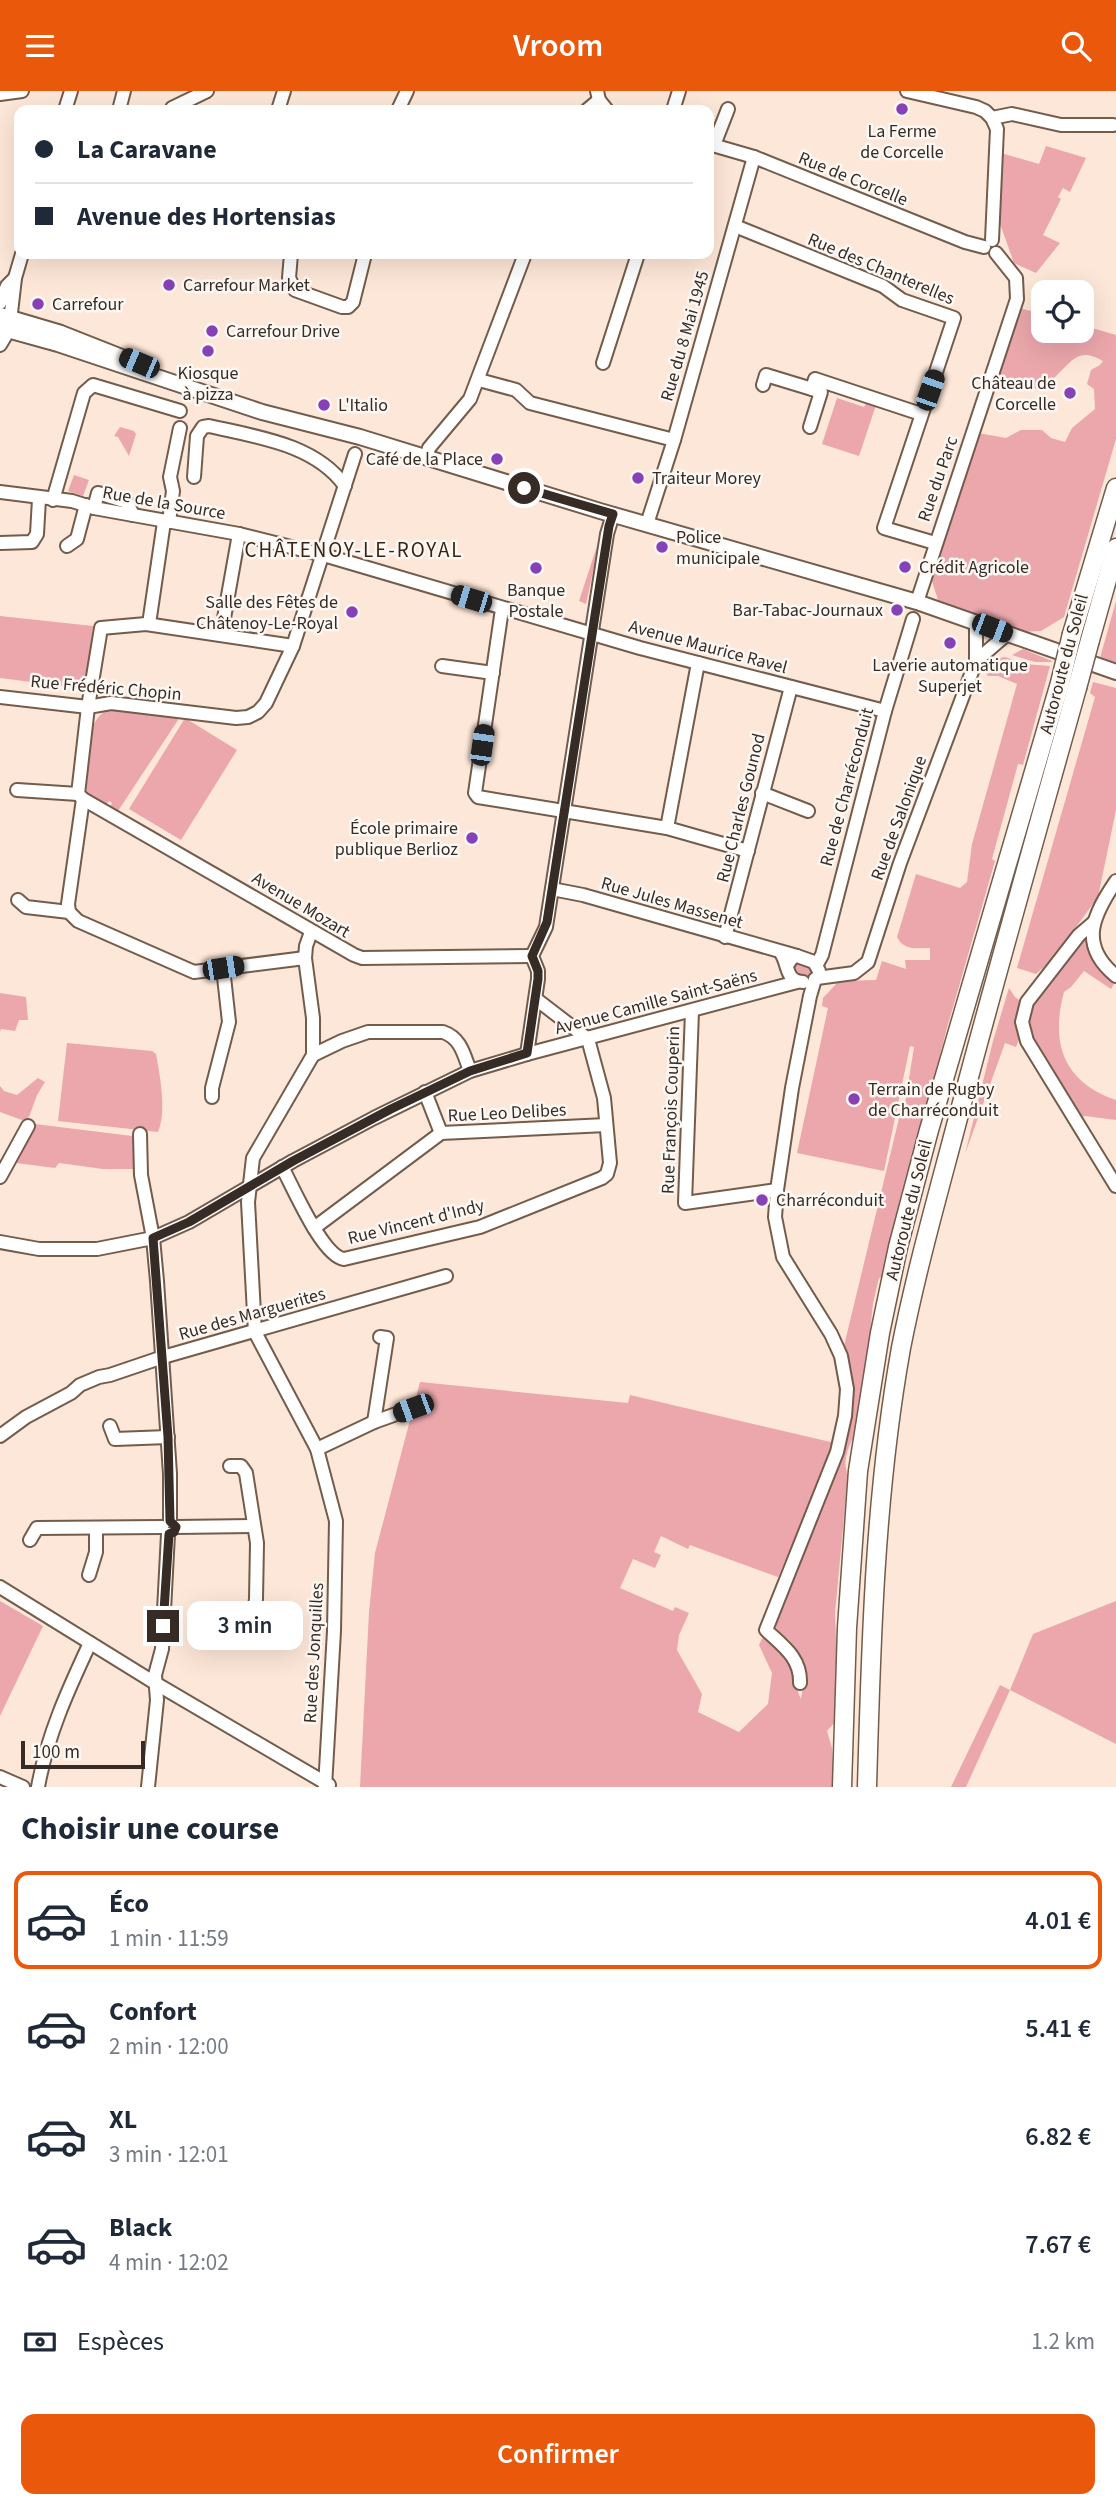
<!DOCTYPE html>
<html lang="fr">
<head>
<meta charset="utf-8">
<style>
	body { margin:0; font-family:"Source Sans 3",sans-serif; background:#f2f2f3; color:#1f2937; height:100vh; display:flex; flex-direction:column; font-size:26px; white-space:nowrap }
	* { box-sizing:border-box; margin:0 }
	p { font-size:23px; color:#747a83 }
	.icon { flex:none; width:38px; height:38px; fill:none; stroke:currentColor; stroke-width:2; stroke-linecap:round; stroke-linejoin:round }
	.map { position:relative; height:1696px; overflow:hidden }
	.sheet { display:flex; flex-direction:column; background:#fff; flex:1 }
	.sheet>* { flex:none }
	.banner { position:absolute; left:14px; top:14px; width:700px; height:154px; border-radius:14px; box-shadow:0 7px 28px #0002; display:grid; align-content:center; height:154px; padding:0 21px; background:#fff }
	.buttons { position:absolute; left:1031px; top:189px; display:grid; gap:14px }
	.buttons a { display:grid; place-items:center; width:63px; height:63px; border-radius:14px; background:#fff; box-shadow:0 7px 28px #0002; font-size:35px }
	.scale { position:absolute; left:21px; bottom:18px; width:124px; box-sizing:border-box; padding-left:7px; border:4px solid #372c25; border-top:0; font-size:19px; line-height:24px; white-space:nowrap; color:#372c25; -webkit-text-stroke:5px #fdf8f4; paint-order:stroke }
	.end { position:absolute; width:32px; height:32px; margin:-16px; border:9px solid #372c25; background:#fff; box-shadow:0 0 0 4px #fff }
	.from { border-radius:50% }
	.bubble { position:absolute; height:49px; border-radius:14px; background:#fff; box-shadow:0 7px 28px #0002; font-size:23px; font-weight:600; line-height:49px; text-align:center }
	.car { position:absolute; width:21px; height:42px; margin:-21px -10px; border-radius:9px; box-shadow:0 0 5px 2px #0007; background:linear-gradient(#222 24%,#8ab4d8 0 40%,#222 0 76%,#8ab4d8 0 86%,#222 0) }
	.banner b { display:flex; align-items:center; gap:24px; height:66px; font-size:26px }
	.banner b+b { border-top:2px solid #e0e1e3 }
	.banner i { width:18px; height:18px; background:#1f2937 }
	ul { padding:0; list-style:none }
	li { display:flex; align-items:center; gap:21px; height:98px; margin:0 14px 10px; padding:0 7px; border:4px solid transparent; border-radius:14px }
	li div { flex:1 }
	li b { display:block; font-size:26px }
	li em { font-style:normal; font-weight:600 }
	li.on { border-color:#ea580c }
	li>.icon { width:63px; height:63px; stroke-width:1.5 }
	h2 { padding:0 21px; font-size:32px; line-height:84px }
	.pay { display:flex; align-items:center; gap:18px; height:77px; padding:0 21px; font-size:26px }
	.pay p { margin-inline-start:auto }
	.cta { display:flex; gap:14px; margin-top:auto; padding:14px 21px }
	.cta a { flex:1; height:80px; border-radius:14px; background:#ea580c; color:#fff; font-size:28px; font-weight:600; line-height:80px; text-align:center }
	header { display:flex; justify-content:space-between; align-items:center; height:91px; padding:0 21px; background:#ea580c; color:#fff; font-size:32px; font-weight:600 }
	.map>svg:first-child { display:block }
	.green { fill:#eba7ac }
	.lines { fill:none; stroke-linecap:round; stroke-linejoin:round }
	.minor-casing { stroke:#735c4b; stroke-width:16 }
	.major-casing { stroke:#735c4b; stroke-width:18 }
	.highway-casing { stroke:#735c4b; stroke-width:21 }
	.minor { stroke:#fff; stroke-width:12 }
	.major { stroke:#fff; stroke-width:14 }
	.highway { stroke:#fff; stroke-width:18 }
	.highway-bridge-casing { stroke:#735c4b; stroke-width:21; stroke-linecap:butt }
	.highway-bridge { stroke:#fff; stroke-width:18 }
	.route { stroke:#372c25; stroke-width:9 }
	.poi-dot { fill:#8541b5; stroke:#fdf8f4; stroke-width:2.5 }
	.labels { text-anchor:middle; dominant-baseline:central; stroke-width:5; stroke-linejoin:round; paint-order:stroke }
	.poi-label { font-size:18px; fill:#372c25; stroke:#fdf8f4; text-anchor:start }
	.street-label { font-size:18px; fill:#372c25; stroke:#fdf8f4 }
	.quarter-label { font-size:21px; letter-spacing:2px; fill:#382415; stroke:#fdf8f4 }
</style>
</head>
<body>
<header><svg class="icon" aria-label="menu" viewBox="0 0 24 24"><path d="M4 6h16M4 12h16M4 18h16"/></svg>Vroom<svg class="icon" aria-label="search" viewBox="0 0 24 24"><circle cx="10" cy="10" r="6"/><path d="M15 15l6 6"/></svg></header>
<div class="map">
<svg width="1116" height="1696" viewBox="0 0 1116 1696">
	<rect width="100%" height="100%" fill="#fde7d8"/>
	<g class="green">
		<polygon points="1046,55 1086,67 1070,101 1063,97 1058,106 1061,108 1043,144 1060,152 1036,182 1014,172 999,130 1001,62 1039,73"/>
		<path d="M1019 217 1043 223V240H1082V234L1116 244V348L1064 526 1041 540 1020 541 938 509 931 487 978 342 1006 347 1021 339H1042L1051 347 1065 351 1072 337 1095 318 1094 298 1087 293 1091 279 1100 274 1103 270C1078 256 1073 269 1056 285 1051 291 1044 294 1037 298L1005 290 997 284Z"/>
		<polygon points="837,307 864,316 867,311 876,314 859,365 822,353"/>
		<polygon points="120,336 134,340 136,343 129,365 118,346 114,345"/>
		<polygon points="74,384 89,389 83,405 68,400"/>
		<polygon points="598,452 599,453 586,513 579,510"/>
		<polygon points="1116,510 1116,573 1100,567"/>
		<polygon points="0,525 93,535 86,598 0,587"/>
		<polygon points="1023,558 1052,570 1051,571 1035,571 1012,564"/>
		<path d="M1005 566 1025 573 1050 575 1023 674 1018 673 992 768 995 770 947 937 883 1186 879 1187 873 1212 869 1252 854 1345C848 1357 842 1371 848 1384L835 1522 837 1575 835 1631 827 1640 832 1657 834 1696H360L369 1521 375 1462 420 1291 628 1312 630 1304 835 1352 778 1486 690 1454 688 1458 661 1445 654 1461 661 1464 655 1477 633 1468 620 1497 673 1520 675 1516 689 1522 679 1544 677 1559 702 1603 698 1621 739 1641 768 1613 772 1582 759 1554 765 1541C774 1549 793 1570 796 1581 798 1591 796 1599 801 1608 805 1584 806 1568 789 1549 783 1543 777 1540 773 1532L846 1344 843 1259 901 1019H904L914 956 910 955 884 1080 797 1062 828 917 822 915 823 907 839 890 876 889 882 870 906 878 905 869H930V857C916 857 904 860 897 846L916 783 960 797 967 791 972 753 1017 593 998 585H988L982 577 988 569Z"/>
		<polygon points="1093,591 1116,597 1116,719 1098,806 1052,869 1036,883 1017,877 1095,606 1090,602"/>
		<path d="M108 619 180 626 118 720 110 716 112 712 109 710 106 714 86 704C90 680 82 629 108 619Z"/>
		<polygon points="185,627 237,659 181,749 129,718"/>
		<path d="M1086 844C1086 865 1099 879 1115 891L1111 898 1084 880 1071 896 1064 901C1050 953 1064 991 1116 1009V1029L1085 1025 1078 1028C1061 1000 1020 952 1027 919Z"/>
		<polygon points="799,870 816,877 811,886 798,888 792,875"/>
		<polygon points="1009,897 1015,906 1022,911 1020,946 1016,956 1005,952 965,1063 993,950"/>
		<polygon points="0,902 26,906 28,929 19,929 15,940 1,938 0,941"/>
		<path d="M67 952 152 960 156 963C160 985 167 1021 158 1041L58 1030Z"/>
		<polygon points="38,987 45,991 37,1004 29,1026 22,1029 0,1021 0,995 4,1000 17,1004"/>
		<polygon points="35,1033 132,1045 136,1048 136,1078 103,1078 59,1072 55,1077 16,1072 31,1036"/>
		<polygon points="0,1510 43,1535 0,1625"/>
		<polygon points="1116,1510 1116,1653 1010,1599 966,1696 951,1696 1000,1594 1010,1599 1033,1543"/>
	</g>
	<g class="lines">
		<defs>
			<g id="minor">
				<polyline points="597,0 599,9 607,19"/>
				<polyline points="907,0 976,16 985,20 992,27 997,38 992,149"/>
				<polyline points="0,3 22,0"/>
				<polyline points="172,17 207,0"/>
				<polyline points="65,19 71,0"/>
				<polyline points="119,19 124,0"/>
				<polyline points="278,19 284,0"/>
				<polyline points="398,19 407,0"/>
				<polyline points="587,19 599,9"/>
				<polyline points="673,19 679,0"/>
				<polyline points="992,27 1012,23 1061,34 1113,34"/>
				<polyline points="709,53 754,66 965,151 984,156"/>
				<polyline points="714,54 728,18"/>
				<polyline points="735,135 883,195 902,209 954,227 884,437 935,452"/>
				<polyline points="291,163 289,187 295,199 342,216 348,216 353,211 365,163"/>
				<polyline points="0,212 7,195 15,187"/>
				<polyline points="0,254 9,239 15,187 22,163"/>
				<polyline points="603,272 638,163"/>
				<polyline points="479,289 516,299 530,312 674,349"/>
				<polyline points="763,294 766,284 812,298 815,288 921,323"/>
				<polyline points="810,336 821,301 812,298"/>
				<polyline points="426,367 429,357 470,308 525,163"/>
				<path d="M194 386 197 345 203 336 209 335C257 346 315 353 345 395"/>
				<polyline points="0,401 72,410 94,417 239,443 327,465 640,557 885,620"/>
				<polyline points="53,409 84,302 93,294 180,320"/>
				<polyline points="94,417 98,402 127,411 133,424"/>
				<polyline points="169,431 173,400 170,386 180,337"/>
				<polyline points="647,433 674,349 754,66"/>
				<polyline points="0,452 32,451 37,443 39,408"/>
				<polyline points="67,455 77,448 86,414"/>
				<polyline points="917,511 1017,208 1016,187 996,162"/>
				<polyline points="502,518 475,702 478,706 667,737 748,760"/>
				<polyline points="149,533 164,431"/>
				<polyline points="221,544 239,443"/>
				<polyline points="976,570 1007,543"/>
				<polyline points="442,575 493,582"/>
				<polyline points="0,606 88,616 111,612 236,627 248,626 258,621 266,612 293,555 355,363"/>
				<polyline points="17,699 78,703"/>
				<polyline points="762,702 808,720"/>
				<polyline points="78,703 83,708 354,864 362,867 532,865"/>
				<polyline points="78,703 88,616 101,537 146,533 293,555"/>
				<polyline points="83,708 68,813 69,821 78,830 194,881 305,867"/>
				<polyline points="667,737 698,572"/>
				<path d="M1116 790C1093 824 1078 854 1116 885"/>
				<polyline points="552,798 583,804 797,865"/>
				<polyline points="18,809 26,816 69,821"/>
				<polyline points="1093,832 1079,844 1027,911 1022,931 1027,950 1116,1095"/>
				<polyline points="311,841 306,855 305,867 313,927 313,964 253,1067 248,1111 255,1241 317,1358 336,1430 334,1540 325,1696"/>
				<polyline points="725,846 791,596"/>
				<path d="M781 862C789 874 785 890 803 891"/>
				<polyline points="788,873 792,867 797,865 814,871 819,880"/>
				<polyline points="817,873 822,864 885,620 913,528"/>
				<polyline points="817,887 854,882 868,871 900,772 976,570 976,531"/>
				<polyline points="692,920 685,1112 777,1099"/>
				<polyline points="527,963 538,888 538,880 532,865 546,836 607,443 613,423"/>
				<path d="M313 964 342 950 368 941H443C461 947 464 964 470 980"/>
				<polyline points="425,1001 441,1042"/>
				<polyline points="212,1006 212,997 229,931 223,877"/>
				<polyline points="140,1043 141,1084 153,1147 157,1190 170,1383 170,1430"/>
				<path d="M282 1076C293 1096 322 1165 344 1168L480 1136 602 1087 607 1083 610 1072 604 1007 588 948 536 908"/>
				<polyline points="0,1086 28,1035"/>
				<polyline points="314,1137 441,1042 606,1034"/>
				<polyline points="0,1151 39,1158 97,1158 153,1147 189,1131 293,1070 374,1027 470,980 527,963 797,891"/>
				<polyline points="374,1331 387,1247 380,1246"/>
				<polyline points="110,1335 115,1348 168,1346"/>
				<polyline points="0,1345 26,1326 71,1302 80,1294 99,1286 110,1284 163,1266 446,1185"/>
				<polyline points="317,1358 374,1331 413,1317"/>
				<polyline points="230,1375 241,1375 246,1382 257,1452 256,1508 251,1539 240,1542"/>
				<polyline points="176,1436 253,1435"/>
				<polyline points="30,1449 37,1437 162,1436"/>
				<polyline points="89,1484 96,1461 96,1437"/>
				<polyline points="0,1496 155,1592 329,1694"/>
				<path d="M800 1592C801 1567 783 1555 766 1539L837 1361 845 1325 847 1298 841 1265 831 1243 783 1166 775 1126 777 1099 792 997 810 905 815 888"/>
				<polyline points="0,1686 23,1696"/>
				<path d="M38 1696C47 1645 68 1599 90 1552"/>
				<polyline points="148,1696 157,1609 155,1584 162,1558 168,1443"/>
			</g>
			<g id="major">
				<polyline points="0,224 61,242 137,272"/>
				<polyline points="0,237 58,253 262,321 360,346 600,420 917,511 1116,581"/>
			</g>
			<g id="highway">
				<polyline points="1072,543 1116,397"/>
				<polyline points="1090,549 1116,457"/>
				<polyline points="842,1696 847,1537 858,1380 880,1242 898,1156 929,1039 1060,592"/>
				<path d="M867 1696C871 1549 875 1402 901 1257 916 1180 938 1103 958 1027 996 883 1037 740 1077 597"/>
			</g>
		</defs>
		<use href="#minor" class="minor-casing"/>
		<use href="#major" class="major-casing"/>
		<use href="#highway" class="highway-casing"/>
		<use href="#minor" class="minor"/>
		<use href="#major" class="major"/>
		<use href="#highway" class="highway"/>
		<defs>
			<g id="highway-bridge">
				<polyline points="1060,592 1072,543"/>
				<polyline points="1077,597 1090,549"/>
			</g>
		</defs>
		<use href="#highway-bridge" class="highway-bridge-casing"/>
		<use href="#highway-bridge" class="highway-bridge"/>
	</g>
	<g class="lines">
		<polyline class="route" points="163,1535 169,1443 174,1441 176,1436 170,1430 168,1346 153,1147 189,1131 293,1070 391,1018 470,980 527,962 538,888 538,880 532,865 547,831 609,435 613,423 524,397"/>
	</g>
	<g class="poi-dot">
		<circle cx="902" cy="18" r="7"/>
		<circle cx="169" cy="194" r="7"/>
		<circle cx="38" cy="213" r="7"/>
		<circle cx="212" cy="240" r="7"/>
		<circle cx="208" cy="260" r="7"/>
		<circle cx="1070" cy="302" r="7"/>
		<circle cx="324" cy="314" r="7"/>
		<circle cx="497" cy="368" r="7"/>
		<circle cx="638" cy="387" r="7"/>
		<circle cx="662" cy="456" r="7"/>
		<circle cx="905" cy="476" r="7"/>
		<circle cx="536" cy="477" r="7"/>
		<circle cx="897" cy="519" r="7"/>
		<circle cx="352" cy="521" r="7"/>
		<circle cx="950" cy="552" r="7"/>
		<circle cx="472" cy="747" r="7"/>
		<circle cx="854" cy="1008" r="7"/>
		<circle cx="762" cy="1109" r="7"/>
	</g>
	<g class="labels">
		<g class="poi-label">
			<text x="902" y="40" text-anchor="middle">La Ferme<tspan x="902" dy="21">de Corcelle</tspan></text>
			<text x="183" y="194">Carrefour Market</text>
			<text x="52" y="213">Carrefour</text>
			<text x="226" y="240">Carrefour Drive</text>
			<text x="208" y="282" text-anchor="middle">Kiosque<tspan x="208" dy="21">à pizza</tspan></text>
			<text x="1056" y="292" text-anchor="end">Château de<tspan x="1056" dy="21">Corcelle</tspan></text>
			<text x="338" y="314">L'Italio</text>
			<text x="483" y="368" text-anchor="end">Café de la Place</text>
			<text x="652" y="387">Traiteur Morey</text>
			<text x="676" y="446">Police<tspan x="676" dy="21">municipale</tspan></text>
			<text x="919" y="476">Crédit Agricole</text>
			<text x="536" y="499" text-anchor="middle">Banque<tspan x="536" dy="21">Postale</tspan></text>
			<text x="338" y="511" text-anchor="end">Salle des Fêtes de<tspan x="338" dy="21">Châtenoy-Le-Royal</tspan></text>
			<text x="883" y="519" text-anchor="end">Bar-Tabac-Journaux</text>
			<text x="950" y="574" text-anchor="middle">Laverie automatique<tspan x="950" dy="21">Superjet</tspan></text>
			<text x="458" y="737" text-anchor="end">École primaire<tspan x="458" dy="21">publique Berlioz</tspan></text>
			<text x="868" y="998">Terrain de Rugby<tspan x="868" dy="21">de Charréconduit</tspan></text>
			<text x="776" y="1109">Charréconduit</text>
		</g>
		<g class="street-label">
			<text transform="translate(853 88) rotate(22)">Rue de Corcelle</text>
			<text transform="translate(881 178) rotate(23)">Rue des Chanterelles</text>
			<text transform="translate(685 245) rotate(-74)">Rue du 8 Mai 1945</text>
			<text transform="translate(938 388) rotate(-71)">Rue du Parc</text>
			<text transform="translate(164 412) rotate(10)">Rue de la Source</text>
			<text transform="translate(708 556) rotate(15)">Avenue Maurice Ravel</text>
			<text transform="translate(1064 573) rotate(-75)">Autoroute du Soleil</text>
			<text transform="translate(106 597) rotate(5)">Rue Frédéric Chopin</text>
			<text transform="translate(847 696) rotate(-75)">Rue de Charréconduit</text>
			<text transform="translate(741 717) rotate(-76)">Rue Charles Gounod</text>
			<text transform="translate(899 727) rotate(-70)">Rue de Salonique</text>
			<text transform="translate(672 812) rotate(16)">Rue Jules Massenet</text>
			<text transform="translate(301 814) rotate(31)">Avenue Mozart</text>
			<text transform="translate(656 911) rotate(-15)">Avenue Camille Saint-Saëns</text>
			<text transform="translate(671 1019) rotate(-88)">Rue François Couperin</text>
			<text transform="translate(507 1022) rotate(-3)">Rue Leo Delibes</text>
			<text transform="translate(909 1119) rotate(-76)">Autoroute du Soleil</text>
			<text transform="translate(416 1131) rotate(-14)">Rue Vincent d'Indy</text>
			<text transform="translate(252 1223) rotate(-16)">Rue des Marguerites</text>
			<text transform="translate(314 1562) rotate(-87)">Rue des Jonquilles</text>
		</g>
		<g class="quarter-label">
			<text x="354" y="459">CHÂTENOY-LE-ROYAL</text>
		</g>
	</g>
</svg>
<div class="buttons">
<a><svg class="icon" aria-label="locate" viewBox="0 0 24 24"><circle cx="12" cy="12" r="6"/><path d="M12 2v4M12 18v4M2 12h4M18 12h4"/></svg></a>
</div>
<div class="scale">100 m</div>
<i class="end from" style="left:524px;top:397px"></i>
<i class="end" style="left:163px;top:1535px"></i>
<div class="bubble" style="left:187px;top:1510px;width:116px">3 min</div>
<i class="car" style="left:139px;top:272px;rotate:293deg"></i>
<i class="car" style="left:930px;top:299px;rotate:19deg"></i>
<i class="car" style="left:471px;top:508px;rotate:287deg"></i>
<i class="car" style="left:992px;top:537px;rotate:111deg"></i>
<i class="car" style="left:482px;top:654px;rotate:8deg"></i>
<i class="car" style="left:223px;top:877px;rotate:81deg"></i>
<i class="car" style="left:413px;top:1317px;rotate:250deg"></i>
<div class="banner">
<b><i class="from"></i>La Caravane</b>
<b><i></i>Avenue des Hortensias</b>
</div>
</div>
<section class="sheet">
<h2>Choisir une course</h2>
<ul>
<li class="on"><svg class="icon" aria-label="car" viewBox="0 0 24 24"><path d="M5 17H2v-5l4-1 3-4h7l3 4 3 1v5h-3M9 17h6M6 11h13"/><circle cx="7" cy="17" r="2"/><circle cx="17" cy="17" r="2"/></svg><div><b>Éco</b><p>1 min · 11:59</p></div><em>4.01 €</em></li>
<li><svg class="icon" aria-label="car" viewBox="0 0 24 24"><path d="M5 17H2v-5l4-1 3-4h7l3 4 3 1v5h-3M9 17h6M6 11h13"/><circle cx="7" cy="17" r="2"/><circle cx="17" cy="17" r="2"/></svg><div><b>Confort</b><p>2 min · 12:00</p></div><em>5.41 €</em></li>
<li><svg class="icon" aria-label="car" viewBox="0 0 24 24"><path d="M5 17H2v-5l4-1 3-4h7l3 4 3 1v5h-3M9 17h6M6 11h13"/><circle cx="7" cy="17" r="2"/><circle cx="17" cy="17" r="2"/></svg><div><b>XL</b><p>3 min · 12:01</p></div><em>6.82 €</em></li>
<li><svg class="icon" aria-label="car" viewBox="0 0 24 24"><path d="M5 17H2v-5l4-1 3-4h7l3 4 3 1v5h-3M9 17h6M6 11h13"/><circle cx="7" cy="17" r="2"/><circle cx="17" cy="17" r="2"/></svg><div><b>Black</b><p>4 min · 12:02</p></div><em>7.67 €</em></li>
</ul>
<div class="pay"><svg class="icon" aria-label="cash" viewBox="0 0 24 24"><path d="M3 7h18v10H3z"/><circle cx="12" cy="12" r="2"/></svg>Espèces<p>1.2 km</p></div>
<div class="cta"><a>Confirmer</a></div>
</section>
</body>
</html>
